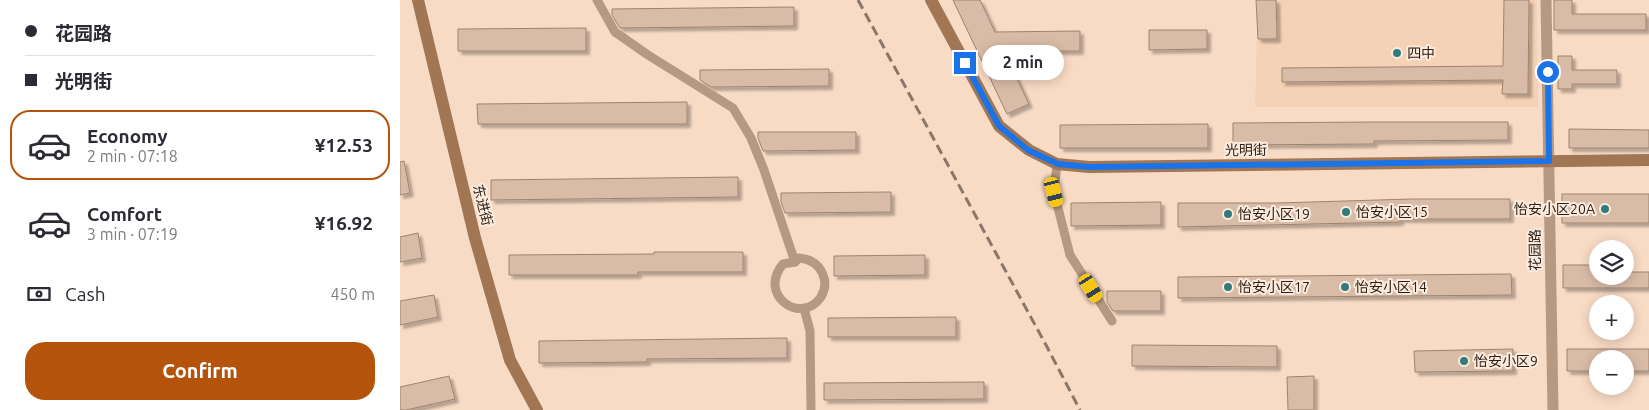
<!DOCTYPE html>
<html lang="en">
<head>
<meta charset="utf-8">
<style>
	body { margin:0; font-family:Ubuntu,"Noto Sans SC",sans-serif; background:#f7f7f7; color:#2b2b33; height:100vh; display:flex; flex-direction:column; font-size:19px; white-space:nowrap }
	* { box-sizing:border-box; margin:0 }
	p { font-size:16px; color:#7c7c81 }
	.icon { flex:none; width:28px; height:28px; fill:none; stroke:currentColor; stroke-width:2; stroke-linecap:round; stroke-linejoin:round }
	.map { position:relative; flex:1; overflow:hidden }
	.panel { display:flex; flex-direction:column; background:#fff; width:400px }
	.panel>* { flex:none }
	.top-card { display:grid; align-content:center; height:110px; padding:0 25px; background:#fff }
	.buttons { position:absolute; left:1189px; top:240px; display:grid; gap:10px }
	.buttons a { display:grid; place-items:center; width:45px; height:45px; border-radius:50%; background:#fff; box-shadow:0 2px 12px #0003; font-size:25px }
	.end { position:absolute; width:22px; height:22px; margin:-11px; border:6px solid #1a73e8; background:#fff; box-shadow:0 0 0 2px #fff }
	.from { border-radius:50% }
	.bubble { position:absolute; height:35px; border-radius:18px; background:#fff; box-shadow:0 2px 12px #0003; font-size:16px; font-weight:700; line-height:35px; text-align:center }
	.car { position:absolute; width:15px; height:30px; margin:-15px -8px; border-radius:6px; box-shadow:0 0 4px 1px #0007; background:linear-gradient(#f5c518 24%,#345 0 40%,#f5c518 0 76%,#345 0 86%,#f5c518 0) }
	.top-card b { display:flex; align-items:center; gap:18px; height:48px; font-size:19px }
	.top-card b+b { border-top:1px solid #e1e1e2 }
	.top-card i { width:12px; height:12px; background:#2b2b33 }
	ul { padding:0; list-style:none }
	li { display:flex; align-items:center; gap:15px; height:70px; margin:0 10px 8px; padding:0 15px; border:2px solid transparent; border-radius:20px }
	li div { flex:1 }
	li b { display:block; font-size:19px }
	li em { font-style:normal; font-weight:700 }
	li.active { border-color:#b45309 }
	li>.icon { width:45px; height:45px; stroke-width:1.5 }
	.pay { display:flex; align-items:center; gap:12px; height:55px; padding:0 25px; font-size:19px }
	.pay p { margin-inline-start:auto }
	.button { display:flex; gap:10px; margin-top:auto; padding:10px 25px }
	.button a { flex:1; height:58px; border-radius:20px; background:#b45309; color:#fff; font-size:20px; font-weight:700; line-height:58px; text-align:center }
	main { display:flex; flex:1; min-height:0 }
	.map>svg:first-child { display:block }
	.built { fill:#f5d1b6 }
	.building { fill:#d9bca7; stroke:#9e836f; filter:url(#shadow) }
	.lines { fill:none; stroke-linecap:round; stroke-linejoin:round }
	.minor { stroke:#b69983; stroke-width:9 }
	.tertiary { stroke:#b69983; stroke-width:11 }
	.secondary { stroke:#a07655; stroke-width:12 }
	.rail { stroke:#8a7769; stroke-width:3; stroke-dasharray:10 5; stroke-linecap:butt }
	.route { stroke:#1a73e8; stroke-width:6 }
	.poi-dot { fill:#327b7c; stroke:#fdebde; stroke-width:2 }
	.labels { text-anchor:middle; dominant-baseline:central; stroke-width:4; stroke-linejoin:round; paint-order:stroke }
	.poi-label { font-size:14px; fill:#2c2119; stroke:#fdebde; text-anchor:start }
	.street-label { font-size:14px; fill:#2c2119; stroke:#fdebde }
</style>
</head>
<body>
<main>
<section class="panel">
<div class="top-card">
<b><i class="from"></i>花园路</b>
<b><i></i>光明街</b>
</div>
<ul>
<li class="active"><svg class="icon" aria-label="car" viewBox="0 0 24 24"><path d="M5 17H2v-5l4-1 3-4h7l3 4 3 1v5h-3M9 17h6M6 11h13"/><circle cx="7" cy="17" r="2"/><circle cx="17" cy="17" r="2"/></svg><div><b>Economy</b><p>2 min · 07:18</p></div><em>¥12.53</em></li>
<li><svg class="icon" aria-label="car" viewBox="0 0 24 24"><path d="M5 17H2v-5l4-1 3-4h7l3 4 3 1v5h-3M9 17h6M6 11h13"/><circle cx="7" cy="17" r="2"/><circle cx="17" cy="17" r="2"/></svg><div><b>Comfort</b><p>3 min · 07:19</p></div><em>¥16.92</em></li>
</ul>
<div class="pay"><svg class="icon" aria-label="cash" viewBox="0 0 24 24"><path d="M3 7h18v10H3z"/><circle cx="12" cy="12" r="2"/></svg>Cash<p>450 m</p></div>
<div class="button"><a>Confirm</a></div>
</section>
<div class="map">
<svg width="1249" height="410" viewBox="0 0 1249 410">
	<defs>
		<filter id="shadow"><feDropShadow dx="3.5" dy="3.5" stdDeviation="1" flood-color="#0004"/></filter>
	</defs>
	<rect width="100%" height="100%" fill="#f8dbc5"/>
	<polygon class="built" points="858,0 1137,0 1138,107 855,107"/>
	<g class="building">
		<polygon points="553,0 580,0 595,32 680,31 680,51 604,51 629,104 607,114"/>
		<polygon points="856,0 876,0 877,39 858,39"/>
		<polygon points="1104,0 1129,0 1128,94 1102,94 1103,80 882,82 882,68 1103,66"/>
		<polygon points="1154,0 1172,0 1172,14 1246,14 1246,30 1154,30"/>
		<polygon points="394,7 394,26 220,28 212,15 212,9"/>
		<polygon points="186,28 186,51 58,51 58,29"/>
		<polygon points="749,30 807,30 807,49 749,50"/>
		<polygon points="1158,56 1172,56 1172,70 1217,70 1217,84 1172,84 1172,89 1158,89"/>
		<polygon points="429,69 429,86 311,87 300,80 300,70"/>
		<polygon points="287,102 287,124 78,124 77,104"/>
		<polygon points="974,122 1108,122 1108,140 974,141 974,144 833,145 833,123"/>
		<polygon points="808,124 808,148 660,148 660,125"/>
		<polygon points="1169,129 1249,130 1249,148 1169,148"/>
		<polygon points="358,132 456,132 456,150 363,151 358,138"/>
		<polygon points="4,161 10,193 0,195 0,162"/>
		<polygon points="338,177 338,197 91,200 91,180"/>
		<polygon points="491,192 491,212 385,213 381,202 381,193"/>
		<rect x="1162" y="194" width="87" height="29"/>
		<polygon points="1012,199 1110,199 1110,219 1000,219 1000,222 778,227 778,203 878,203"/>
		<polygon points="761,202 761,225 671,226 671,203"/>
		<polygon points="18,233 22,258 0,262 0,237"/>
		<polygon points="254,252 343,252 343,272 238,272 238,275 109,275 109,255 254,254"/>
		<polygon points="525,255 525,275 434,276 434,256"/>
		<polygon points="1163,265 1198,265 1198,276 1225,276 1225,272 1249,272 1249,288 1163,288"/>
		<polygon points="1111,274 1112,295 778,298 778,277"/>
		<polygon points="707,291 761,291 761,311 713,311 707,302"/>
		<polygon points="34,295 38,317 0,325 0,301"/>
		<polygon points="556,317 556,337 428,337 428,318"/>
		<polygon points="387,338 387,358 247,359 247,362 139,363 139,341"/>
		<polygon points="732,345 877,346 877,367 732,366"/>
		<polygon points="1113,349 1113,371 1015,372 1014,351"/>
		<polygon points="1167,349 1249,349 1249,371 1225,371 1225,359 1198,359 1198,371 1167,371"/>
		<polygon points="49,376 55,399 6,410 0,410 0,387"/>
		<polygon points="914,376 914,410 888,410 887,377"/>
		<polygon points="584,382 584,399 424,400 424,383"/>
	</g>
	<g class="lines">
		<g class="minor">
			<polyline points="197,0 215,32 248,55 333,108 351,138 364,170 395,262"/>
			<polyline points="657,164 654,192 670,255 712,321"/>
			<path d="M399 258C410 259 419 264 423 275 426 282 425 290 421 297 401 326 357 295 383 264L395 262Z"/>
			<polyline points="404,308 410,331 411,410"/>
		</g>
		<polyline class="tertiary" points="1146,0 1153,410"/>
		<g class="secondary">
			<polyline points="18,0 75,238 110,360 137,410"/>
			<polyline points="531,0 599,126 629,150 657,164 689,167 1249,160"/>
		</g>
		<polyline class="rail" points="458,0 646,345 680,410"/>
	</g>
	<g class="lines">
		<polyline class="route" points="565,63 599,126 628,150 658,164 689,167 1149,161 1148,72"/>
	</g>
	<g class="poi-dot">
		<circle cx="997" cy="53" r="5"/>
		<circle cx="1205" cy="209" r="5"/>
		<circle cx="946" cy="212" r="5"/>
		<circle cx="828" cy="214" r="5"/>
		<circle cx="828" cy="287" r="5"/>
		<circle cx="945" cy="287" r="5"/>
		<circle cx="1064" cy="361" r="5"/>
	</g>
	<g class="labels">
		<g class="poi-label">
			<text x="1007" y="53">四中</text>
			<text x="1195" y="209" text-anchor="end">怡安小区20A</text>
			<text x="956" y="212">怡安小区15</text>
			<text x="838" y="214">怡安小区19</text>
			<text x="838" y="287">怡安小区17</text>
			<text x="955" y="287">怡安小区14</text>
			<text x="1074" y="361">怡安小区9</text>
		</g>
		<g class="street-label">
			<text transform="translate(846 150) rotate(-1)">光明街</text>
			<text transform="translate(83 205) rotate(76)">东进街</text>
			<text transform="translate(1135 250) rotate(-91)">花园路</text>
		</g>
	</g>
</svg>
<div class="buttons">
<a><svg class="icon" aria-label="layers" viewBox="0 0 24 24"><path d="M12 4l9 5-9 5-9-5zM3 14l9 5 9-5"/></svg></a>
<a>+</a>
<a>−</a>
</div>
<i class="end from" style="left:1148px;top:72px"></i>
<i class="end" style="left:565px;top:63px"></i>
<div class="bubble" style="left:582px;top:45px;width:82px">2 min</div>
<i class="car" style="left:654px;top:192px;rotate:166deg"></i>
<i class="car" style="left:691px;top:288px;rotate:148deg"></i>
</div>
</main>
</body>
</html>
